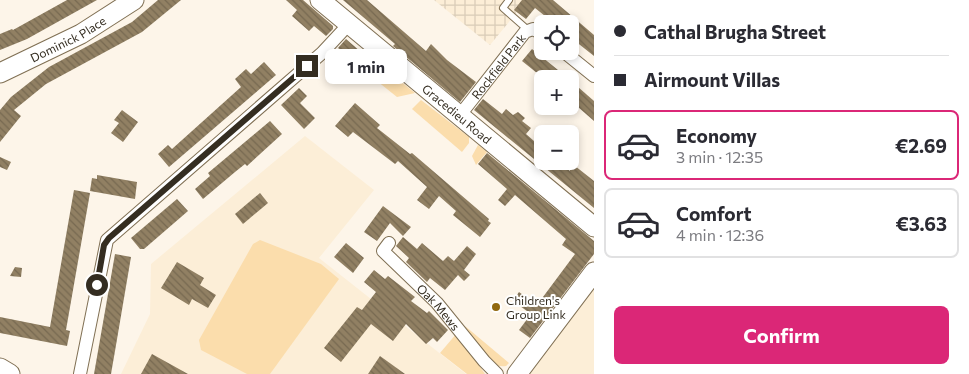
<!DOCTYPE html>
<html lang="en">
<head>
<meta charset="utf-8">
<style>
	body { margin:0; font-family:Commissioner,sans-serif; background:#f7f7f7; color:#2b2b33; height:100vh; display:flex; flex-direction:column; font-size:19px; white-space:nowrap }
	* { box-sizing:border-box; margin:0 }
	p { font-size:16px; color:#7c7c81 }
	.icon { flex:none; width:28px; height:28px; fill:none; stroke:currentColor; stroke-width:2; stroke-linecap:round; stroke-linejoin:round }
	.map { position:relative; flex:1; overflow:hidden }
	.details { display:flex; flex-direction:column; background:#fff; width:375px }
	.details>* { flex:none }
	.guide { display:grid; align-content:center; height:110px; padding:0 20px; background:#fff }
	.buttons { position:absolute; left:534px; top:15px; display:grid; gap:10px }
	.buttons a { display:grid; place-items:center; width:45px; height:45px; border-radius:8px; background:#fff; box-shadow:0 2px 8px #0003; font-size:25px }
	.end { position:absolute; width:22px; height:22px; margin:-11px; border:6px solid #342d21; background:#fff; box-shadow:0 0 0 2px #fff }
	.from { border-radius:50% }
	.bubble { position:absolute; height:35px; border-radius:8px; background:#fff; box-shadow:0 2px 8px #0003; font-size:16px; font-weight:700; line-height:35px; text-align:center }
	.guide b { display:flex; align-items:center; gap:18px; height:48px; font-size:19px }
	.guide b+b { border-top:1px solid #e1e1e2 }
	.guide i { width:12px; height:12px; background:#2b2b33 }
	ul { padding:0; list-style:none }
	li { display:flex; align-items:center; gap:15px; height:70px; margin:0 10px 8px; padding:0 10px; border:2px solid #e1e1e2; border-radius:8px }
	li div { flex:1 }
	li b { display:block; font-size:19px }
	li em { font-style:normal; font-weight:700 }
	li.current { border-color:#db2777 }
	li>.icon { width:45px; height:45px; stroke-width:1.5 }
	.cta { display:flex; gap:10px; margin-top:auto; padding:10px 20px }
	.cta a { flex:1; height:58px; border-radius:8px; background:#db2777; color:#fff; font-size:20px; font-weight:700; line-height:58px; text-align:center }
	main { display:flex; flex:1; min-height:0 }
	.map>svg:first-child { display:block }
	.built { fill:#fceed7 }
	.industrial { fill:url(#industrial-grid) }
	.green { fill:#fbddac }
	.building { fill:url(#building-back-hatch) }
	.lines { fill:none; stroke-linecap:round; stroke-linejoin:round }
	.lane-casing { stroke:#807054; stroke-width:8 }
	.street-casing { stroke:#807054; stroke-width:14 }
	.secondary-casing { stroke:#807054; stroke-width:21 }
	.lane { stroke:#fff; stroke-width:6 }
	.street { stroke:#fff; stroke-width:12 }
	.secondary { stroke:#fff; stroke-width:19 }
	.route { stroke:#342d21; stroke-width:6 }
	.poi-dot { fill:#916910; stroke:#fff; stroke-width:2 }
	.labels { text-anchor:middle; dominant-baseline:central; stroke-width:4; stroke-linejoin:round; paint-order:stroke }
	.street-label { font-size:12px; fill:#342d21; stroke:#fff }
	.poi-label { font-size:12px; fill:#342d21; stroke:#fff; text-anchor:start }
</style>
</head>
<body>
<main>
<div class="map">
<svg width="594" height="374" viewBox="0 0 594 374">
	<defs>
		<pattern id="industrial-grid" width="8" height="8" patternUnits="userSpaceOnUse" patternTransform="scale(1.25)"><rect width="8" height="8" fill="#fceed7"/><path d="M0 4h8M4 0v8" fill="none" stroke="#d9ccb8"/></pattern>
		<pattern id="building-back-hatch" width="6" height="6" patternUnits="userSpaceOnUse" patternTransform="scale(1.25)"><rect width="6" height="6" fill="#918063"/><path d="M-1 5l2 2M0 0l6 6M5-1l2 2" fill="none" stroke="#776951"/></pattern>
	</defs>
	<rect width="100%" height="100%" fill="#fdf5e9"/>
	<g class="built">
		<polygon points="305,136 374,190 319,258 466,374 121,374 150,314 151,264"/>
		<polygon points="594,285 594,374 526,374"/>
	</g>
	<polygon class="industrial" points="434,0 527,0 490,45"/>
	<g class="green">
		<polygon points="388,71 415,93 397,97 377,81"/>
		<polygon points="421,100 469,137 469,143 462,152 412,109"/>
		<polygon points="478,145 487,152 476,165 472,156"/>
		<polygon points="260,240 321,264 339,279 270,374 247,374 201,350 199,340 253,244"/>
		<path d="M465 326 509 363 506 366C487 370 474 339 465 326Z"/>
		<polygon points="457,333 485,374 467,374 440,353"/>
	</g>
	<g class="building">
		<polygon points="67,0 97,0 27,39 0,50 0,34 12,29 13,30"/>
		<polygon points="158,0 181,0 142,32 46,84 14,110 21,116 0,142 0,110 11,97 49,67 132,22"/>
		<polygon points="286,0 303,0 333,26 333,29 326,36 314,26 309,31 292,16 297,10"/>
		<polygon points="343,0 367,0 426,51 431,44 447,60 476,82 460,102 393,46 395,44"/>
		<polygon points="522,0 553,0 594,35 594,56 570,37 570,24 555,24 535,8 526,19 514,10"/>
		<polygon points="346,39 377,66 370,75 359,65 355,69 338,55 342,51 338,48"/>
		<polygon points="532,49 542,57 569,79 544,79 532,69 522,61"/>
		<polygon points="264,62 276,75 169,167 158,154 168,145 172,149 241,87 235,79 246,69 251,74"/>
		<polygon points="570,80 594,101 594,121 570,100"/>
		<polygon points="299,88 307,96 300,103 315,118 304,129 281,105"/>
		<polygon points="483,99 502,114 506,109 513,115 518,112 525,118 522,121 531,128 526,134 542,148 542,161 559,161 570,171 570,162 594,181 594,208 474,110"/>
		<polygon points="355,103 380,125 377,128 410,154 412,153 489,219 488,221 491,223 480,237 453,215 456,211 439,196 429,209 417,200 427,187 398,161 395,164 353,132 348,137 335,126"/>
		<polygon points="122,110 138,122 123,142 111,133 119,123 114,120"/>
		<polygon points="270,121 282,134 247,166 245,164 235,172 203,199 195,189 210,176 208,173"/>
		<polygon points="487,153 594,241 594,254 530,338 519,330 531,314 513,301 519,292 537,305 575,254 562,245 566,239 515,195 505,206 498,200 507,189 478,164"/>
		<polygon points="0,157 11,162 7,170 0,167"/>
		<polygon points="97,175 137,182 135,199 90,191 92,178 97,179"/>
		<polygon points="74,190 90,193 66,330 70,331 67,346 0,333 0,317 50,327"/>
		<polygon points="260,193 268,203 243,224 235,214"/>
		<polygon points="177,199 188,211 144,249 140,249 131,238"/>
		<polygon points="383,206 411,227 403,236 390,223 377,241 364,232"/>
		<polygon points="403,237 417,249 422,243 443,261 448,256 454,261 467,246 476,254 464,270 470,275 464,281 458,275 445,290 430,278 427,282 406,262 409,258 396,246"/>
		<polygon points="346,243 364,258 353,273 334,257"/>
		<polygon points="115,254 131,257 115,351 111,374 94,374"/>
		<polygon points="177,262 204,278 200,285 216,295 208,308 192,299 189,305 161,288"/>
		<polygon points="15,267 22,268 21,277 10,276"/>
		<polygon points="374,270 385,279 388,276 415,297 411,301 427,313 429,311 448,330 437,342 433,338 426,344 406,324 393,341 371,324 341,362 324,348 357,307 362,310 376,292 364,282"/>
		<polygon points="152,354 188,374 141,374"/>
		<polygon points="380,356 405,374 368,374"/>
	</g>
	<g class="lines">
		<defs>
			<polyline id="lane" points="509,0 503,8 528,30"/>
			<g id="street">
				<polyline points="563,51 594,76"/>
				<path id="s1" d="M460 115 525 32 533 29 542 34"/>
				<path id="s2" d="M389 243 383 251 437 303 484 361 497 374"/>
				<polyline points="80,374 107,240 322,53 349,24"/>
			</g>
			<g id="secondary">
				<path id="s3" d="M320 0 594 227"/>
				<path id="s4" d="M0 73 81 34 134 0"/>
				<polyline points="0,368 10,374"/>
				<polyline points="517,374 594,272"/>
			</g>
		</defs>
		<use href="#lane" class="lane-casing"/>
		<use href="#street" class="street-casing"/>
		<use href="#secondary" class="secondary-casing"/>
		<use href="#lane" class="lane"/>
		<use href="#street" class="street"/>
		<use href="#secondary" class="secondary"/>
	</g>
	<g class="lines">
		<polyline class="route" points="97,285 104,245 109,238 307,66"/>
	</g>
	<circle class="poi-dot" cx="496" cy="307" r="5"/>
	<g class="labels">
		<g class="street-label">
			<text stroke="none"><textPath href="#s4" startOffset="76">Dominick Place</textPath></text>
			<text stroke="none"><textPath href="#s1" startOffset="62">Rockfield Park</textPath></text>
			<text stroke="none"><textPath href="#s3" startOffset="178">Gracedieu Road</textPath></text>
			<text stroke="none"><textPath href="#s2" startOffset="89">Oak Mews</textPath></text>
		</g>
		<g class="poi-label">
			<text x="506" y="300">Children's<tspan x="506" dy="14">Group Link</tspan></text>
		</g>
	</g>
</svg>
<div class="buttons">
<a><svg class="icon" aria-label="locate" viewBox="0 0 24 24"><circle cx="12" cy="12" r="6"/><path d="M12 2v4M12 18v4M2 12h4M18 12h4"/></svg></a>
<a>+</a>
<a>−</a>
</div>
<i class="end from" style="left:97px;top:285px"></i>
<i class="end" style="left:307px;top:66px"></i>
<div class="bubble" style="left:325px;top:49px;width:82px">1 min</div>
</div>
<section class="details">
<div class="guide">
<b><i class="from"></i>Cathal Brugha Street</b>
<b><i></i>Airmount Villas</b>
</div>
<ul>
<li class="current"><svg class="icon" aria-label="car" viewBox="0 0 24 24"><path d="M5 17H2v-5l4-1 3-4h7l3 4 3 1v5h-3M9 17h6M6 11h13"/><circle cx="7" cy="17" r="2"/><circle cx="17" cy="17" r="2"/></svg><div><b>Economy</b><p>3 min · 12:35</p></div><em>€2.69</em></li>
<li><svg class="icon" aria-label="car" viewBox="0 0 24 24"><path d="M5 17H2v-5l4-1 3-4h7l3 4 3 1v5h-3M9 17h6M6 11h13"/><circle cx="7" cy="17" r="2"/><circle cx="17" cy="17" r="2"/></svg><div><b>Comfort</b><p>4 min · 12:36</p></div><em>€3.63</em></li>
</ul>
<div class="cta"><a>Confirm</a></div>
</section>
</main>
</body>
</html>
